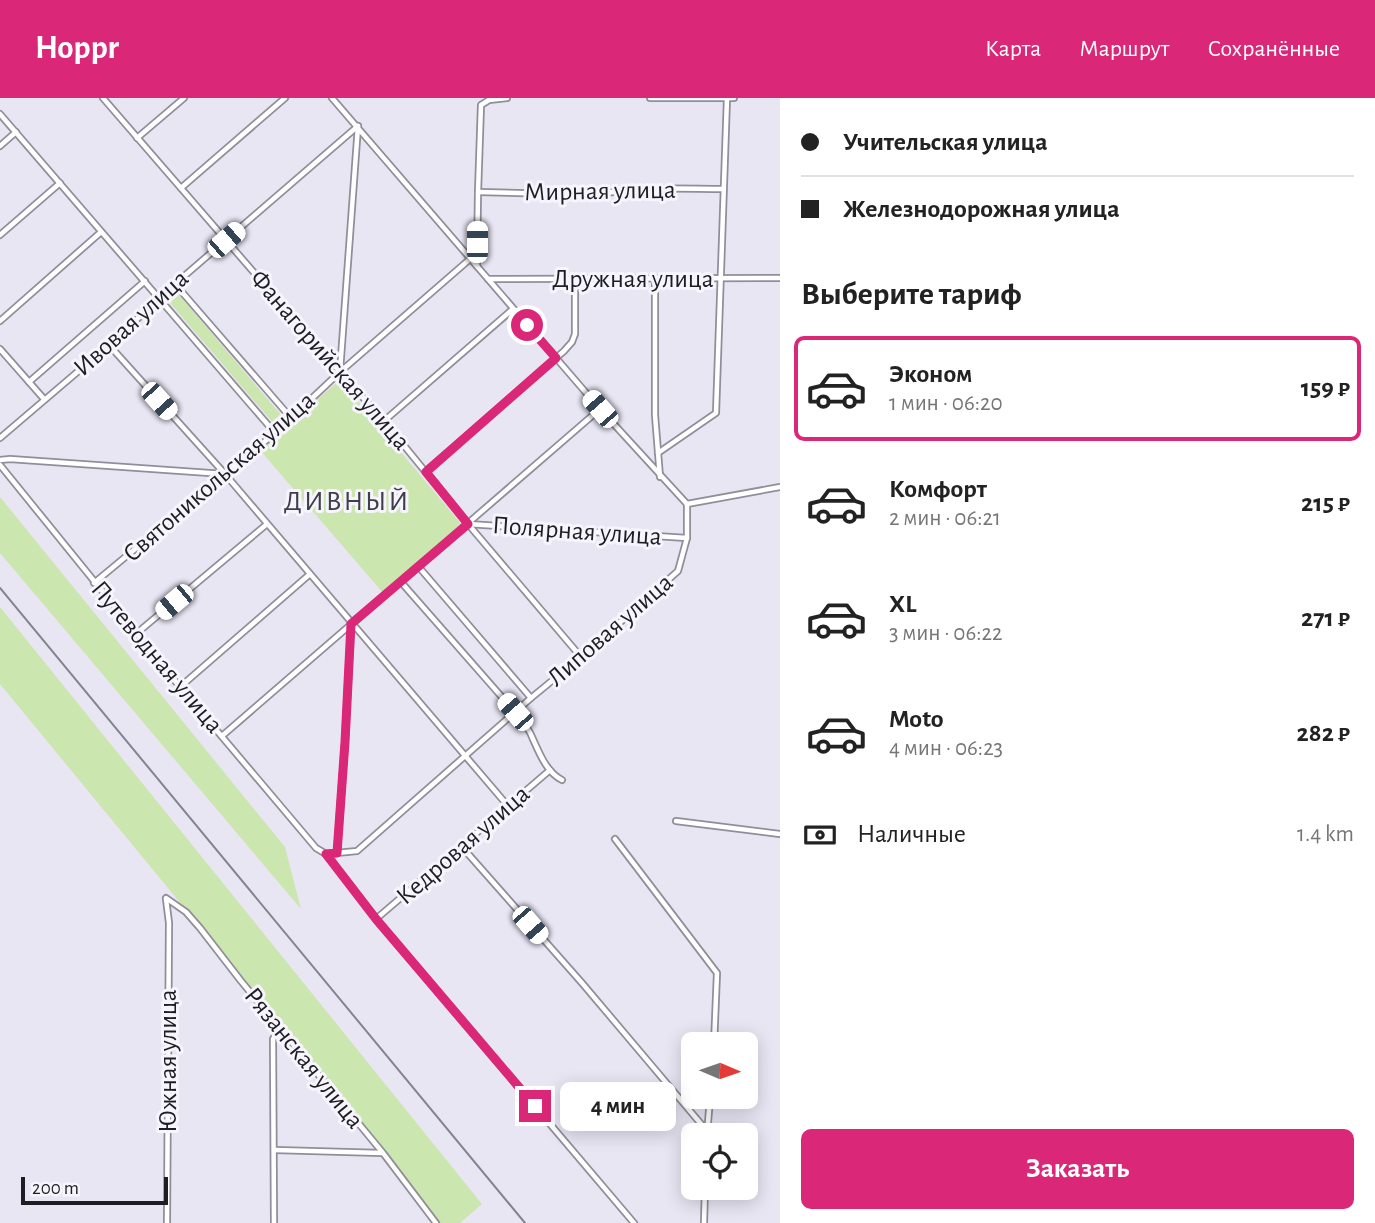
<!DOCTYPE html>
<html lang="ru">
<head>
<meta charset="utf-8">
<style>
	body { margin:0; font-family:"Alegreya Sans",sans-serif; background:#f6f6f6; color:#222; height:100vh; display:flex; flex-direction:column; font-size:26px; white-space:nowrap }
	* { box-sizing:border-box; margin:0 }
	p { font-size:23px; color:#767676 }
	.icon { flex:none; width:38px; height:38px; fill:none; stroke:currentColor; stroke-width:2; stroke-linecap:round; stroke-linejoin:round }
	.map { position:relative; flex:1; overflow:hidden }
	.sheet { display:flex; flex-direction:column; background:#fff; width:595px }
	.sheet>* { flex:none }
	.hud { display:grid; align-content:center; height:154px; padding:0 21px; background:#fff }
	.needle { width:46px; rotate:92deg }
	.buttons { position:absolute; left:681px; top:934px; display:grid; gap:14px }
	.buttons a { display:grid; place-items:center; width:77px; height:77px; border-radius:10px; background:#fff; box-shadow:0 4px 18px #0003; font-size:35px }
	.scale { position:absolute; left:21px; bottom:18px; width:147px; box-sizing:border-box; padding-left:7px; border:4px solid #1e1d22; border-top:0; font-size:19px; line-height:24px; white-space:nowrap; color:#1e1d22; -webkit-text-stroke:5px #f6f5fd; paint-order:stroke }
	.end { position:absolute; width:32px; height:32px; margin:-16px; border:9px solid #db2777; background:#fff; box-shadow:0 0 0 4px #fff }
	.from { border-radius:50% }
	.bubble { position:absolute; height:49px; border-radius:10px; background:#fff; box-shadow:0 4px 18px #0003; font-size:23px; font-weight:600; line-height:49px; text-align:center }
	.car { position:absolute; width:21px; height:42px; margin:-21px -10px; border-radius:9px; box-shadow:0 0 5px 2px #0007; background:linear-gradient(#fff 24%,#345 0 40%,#fff 0 76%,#345 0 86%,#fff 0) }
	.hud b { display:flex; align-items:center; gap:24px; height:66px; font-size:26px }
	.hud b+b { border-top:2px solid #e0e0e0 }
	.hud i { width:18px; height:18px; background:#222 }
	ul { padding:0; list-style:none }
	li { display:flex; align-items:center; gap:21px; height:105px; margin:0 14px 10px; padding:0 7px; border:4px solid transparent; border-radius:10px }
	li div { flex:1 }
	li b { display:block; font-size:26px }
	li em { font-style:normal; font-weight:600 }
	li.selected { border-color:#db2777 }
	li>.icon { width:63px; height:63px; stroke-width:1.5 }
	h2 { padding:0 21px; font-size:32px; line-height:84px }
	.pay { display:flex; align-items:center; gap:18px; height:77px; padding:0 21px; font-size:26px }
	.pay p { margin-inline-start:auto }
	.button { display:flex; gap:14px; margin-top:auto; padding:14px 21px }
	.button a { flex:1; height:80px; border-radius:10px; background:#db2777; color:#fff; font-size:28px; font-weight:600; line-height:80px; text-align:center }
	header { display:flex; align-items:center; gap:42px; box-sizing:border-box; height:98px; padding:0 35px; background:#db2777; color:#fff }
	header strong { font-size:33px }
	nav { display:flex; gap:38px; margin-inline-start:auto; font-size:24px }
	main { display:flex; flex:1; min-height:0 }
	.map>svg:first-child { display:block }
	.green { fill:#cbe6ae }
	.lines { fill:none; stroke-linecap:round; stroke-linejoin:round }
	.minor-casing { stroke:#918e9b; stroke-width:8 }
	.minor { stroke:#fff; stroke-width:4.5 }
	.rail { stroke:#85838d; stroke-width:2 }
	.route { stroke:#db2777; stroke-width:9 }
	.labels { text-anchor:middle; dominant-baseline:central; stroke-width:6; stroke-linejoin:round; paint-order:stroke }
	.street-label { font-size:26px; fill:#1e1d22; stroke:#f6f5fd }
	.neighbourhood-label { font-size:28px; letter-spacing:2px; fill:#403e49; stroke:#f6f5fd }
</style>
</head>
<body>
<header>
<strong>Hoppr</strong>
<nav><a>Карта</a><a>Маршрут</a><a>Сохранённые</a></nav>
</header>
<main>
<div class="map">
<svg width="780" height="1125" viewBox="0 0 780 1125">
	<rect width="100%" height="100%" fill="#e9e6f4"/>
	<g class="green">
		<polygon points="175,196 179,197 281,317 280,321 274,326 171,206 172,199"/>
		<polygon points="340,282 463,428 384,496 259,351"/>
		<polygon points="0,399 285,749 301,811 0,455"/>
		<polygon points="0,509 482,1106 460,1125 440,1125 373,1039 0,586"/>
	</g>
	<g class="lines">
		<defs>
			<g id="minor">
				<polyline points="103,0 340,274 384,323 468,426 581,559"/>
				<polyline points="332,0 600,311 687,406"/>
				<polyline points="650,0 734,0"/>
				<polyline points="0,16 275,335"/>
				<polyline points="137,40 184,0"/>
				<polyline points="0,48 16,34"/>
				<polyline points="181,90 285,0"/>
				<path d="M478 94 596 97C637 88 682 91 723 91"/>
				<polyline points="0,137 60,85"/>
				<polyline points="477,168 478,94 481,7 489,2 507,0"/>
				<polyline points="488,181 780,180"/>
				<polyline points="655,181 655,317 660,379"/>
				<polyline points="175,186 291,320"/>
				<polyline points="0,223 101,134"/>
				<polyline points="109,247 225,376 508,708"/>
				<polyline points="0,251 44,301"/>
				<polyline points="340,273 358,28"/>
				<polyline points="29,284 145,183"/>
				<polyline points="384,323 513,211"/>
				<polyline points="0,340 109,247 175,186 358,28"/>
				<polyline points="658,355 716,315 727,0"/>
				<polyline points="0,362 10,361 224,376"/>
				<polyline points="0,367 180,589 316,750 326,756 357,753 531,600 581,559 678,473 687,440 687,406"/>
				<polyline points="426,373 564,253 572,244 575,236 575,181"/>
				<polyline points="687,406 780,389"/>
				<polyline points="468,426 687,440"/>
				<polyline points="418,468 531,600"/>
				<path d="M401 484 515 614C521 622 529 630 532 639 539 654 546 674 562 682"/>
				<polyline points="94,485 275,335 340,274 470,161"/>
				<polyline points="137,535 267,426"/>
				<polyline points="180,589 310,476"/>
				<polyline points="222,638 600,311"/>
				<polyline points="676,723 780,736"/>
				<polyline points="615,741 717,875 714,947"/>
				<polyline points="462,749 582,885 707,1033"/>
				<polyline points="337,755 345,644 351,527"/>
				<polyline points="326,756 376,821 634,1125"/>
				<polyline points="166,800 186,814 200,830 241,883 383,1055 436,1125"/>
				<polyline points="166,801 169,825 167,1125"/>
				<polyline points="376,821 550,672"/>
				<polyline points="707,1038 710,999"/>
				<polyline points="275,1052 382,1055"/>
				<polyline points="274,1125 273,941 280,930"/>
				<polyline points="704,1125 705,1090"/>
			</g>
		</defs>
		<use href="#minor" class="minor-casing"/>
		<use href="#minor" class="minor"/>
		<polyline class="rail" points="0,490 525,1125"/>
	</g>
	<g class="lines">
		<polyline class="route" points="527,227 556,260 426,374 468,426 351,526 345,644 337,755 326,756 376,821 535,1008"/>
	</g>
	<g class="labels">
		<g class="street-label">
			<text transform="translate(600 93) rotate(-1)">Мирная улица</text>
			<text x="633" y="181">Дружная улица</text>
			<text transform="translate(131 225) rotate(-42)">Ивовая улица</text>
			<text transform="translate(330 262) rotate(49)">Фанагорийская улица</text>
			<text transform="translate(219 379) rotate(-41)">Святоникольская улица</text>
			<text transform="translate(577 433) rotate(4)">Полярная улица</text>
			<text transform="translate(610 532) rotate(-41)">Липовая улица</text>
			<text transform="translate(157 559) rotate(50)">Путеводная улица</text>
			<text transform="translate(463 747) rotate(-41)">Кедровая улица</text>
			<text transform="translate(304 960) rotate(51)">Рязанская улица</text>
			<text transform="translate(168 963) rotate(-90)">Южная улица</text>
		</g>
		<g class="neighbourhood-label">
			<text x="347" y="404">ДИВНЫЙ</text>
		</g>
	</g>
</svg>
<div class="buttons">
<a><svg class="needle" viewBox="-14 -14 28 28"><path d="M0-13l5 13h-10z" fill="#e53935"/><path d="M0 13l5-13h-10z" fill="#767676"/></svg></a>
<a><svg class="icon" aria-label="locate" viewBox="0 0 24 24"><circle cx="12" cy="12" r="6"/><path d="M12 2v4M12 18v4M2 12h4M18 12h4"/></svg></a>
</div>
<div class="scale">200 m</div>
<i class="end from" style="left:527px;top:227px"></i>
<i class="end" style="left:535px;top:1008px"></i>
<div class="bubble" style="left:560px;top:984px;width:116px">4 мин</div>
<i class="car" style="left:226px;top:142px;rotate:49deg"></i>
<i class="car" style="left:477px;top:144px;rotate:0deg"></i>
<i class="car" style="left:159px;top:303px;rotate:138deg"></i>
<i class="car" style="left:600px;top:311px;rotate:319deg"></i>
<i class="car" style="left:174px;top:504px;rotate:230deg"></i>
<i class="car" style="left:515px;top:614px;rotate:319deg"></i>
<i class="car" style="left:530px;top:827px;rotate:139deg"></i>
</div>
<section class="sheet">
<div class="hud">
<b><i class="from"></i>Учительская улица</b>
<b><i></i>Железнодорожная улица</b>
</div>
<h2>Выберите тариф</h2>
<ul>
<li class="selected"><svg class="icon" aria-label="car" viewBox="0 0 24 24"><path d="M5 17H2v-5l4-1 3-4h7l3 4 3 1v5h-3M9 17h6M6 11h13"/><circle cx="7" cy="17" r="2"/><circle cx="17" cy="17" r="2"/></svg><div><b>Эконом</b><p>1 мин · 06:20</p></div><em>159 ₽</em></li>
<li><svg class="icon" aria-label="car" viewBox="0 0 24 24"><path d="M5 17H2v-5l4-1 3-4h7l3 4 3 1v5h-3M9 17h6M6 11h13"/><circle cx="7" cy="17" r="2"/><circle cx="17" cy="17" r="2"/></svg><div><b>Комфорт</b><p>2 мин · 06:21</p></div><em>215 ₽</em></li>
<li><svg class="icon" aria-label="car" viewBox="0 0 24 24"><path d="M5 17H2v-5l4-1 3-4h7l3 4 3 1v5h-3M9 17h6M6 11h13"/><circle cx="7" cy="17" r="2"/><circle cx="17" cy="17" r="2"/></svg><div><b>XL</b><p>3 мин · 06:22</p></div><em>271 ₽</em></li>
<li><svg class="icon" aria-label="car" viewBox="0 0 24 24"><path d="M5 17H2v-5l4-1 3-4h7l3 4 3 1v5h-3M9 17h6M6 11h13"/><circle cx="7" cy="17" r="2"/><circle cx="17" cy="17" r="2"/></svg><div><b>Moto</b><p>4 мин · 06:23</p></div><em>282 ₽</em></li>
</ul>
<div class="pay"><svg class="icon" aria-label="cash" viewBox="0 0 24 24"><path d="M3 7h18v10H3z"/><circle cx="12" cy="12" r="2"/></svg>Наличные<p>1.4 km</p></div>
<div class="button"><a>Заказать</a></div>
</section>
</main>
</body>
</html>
